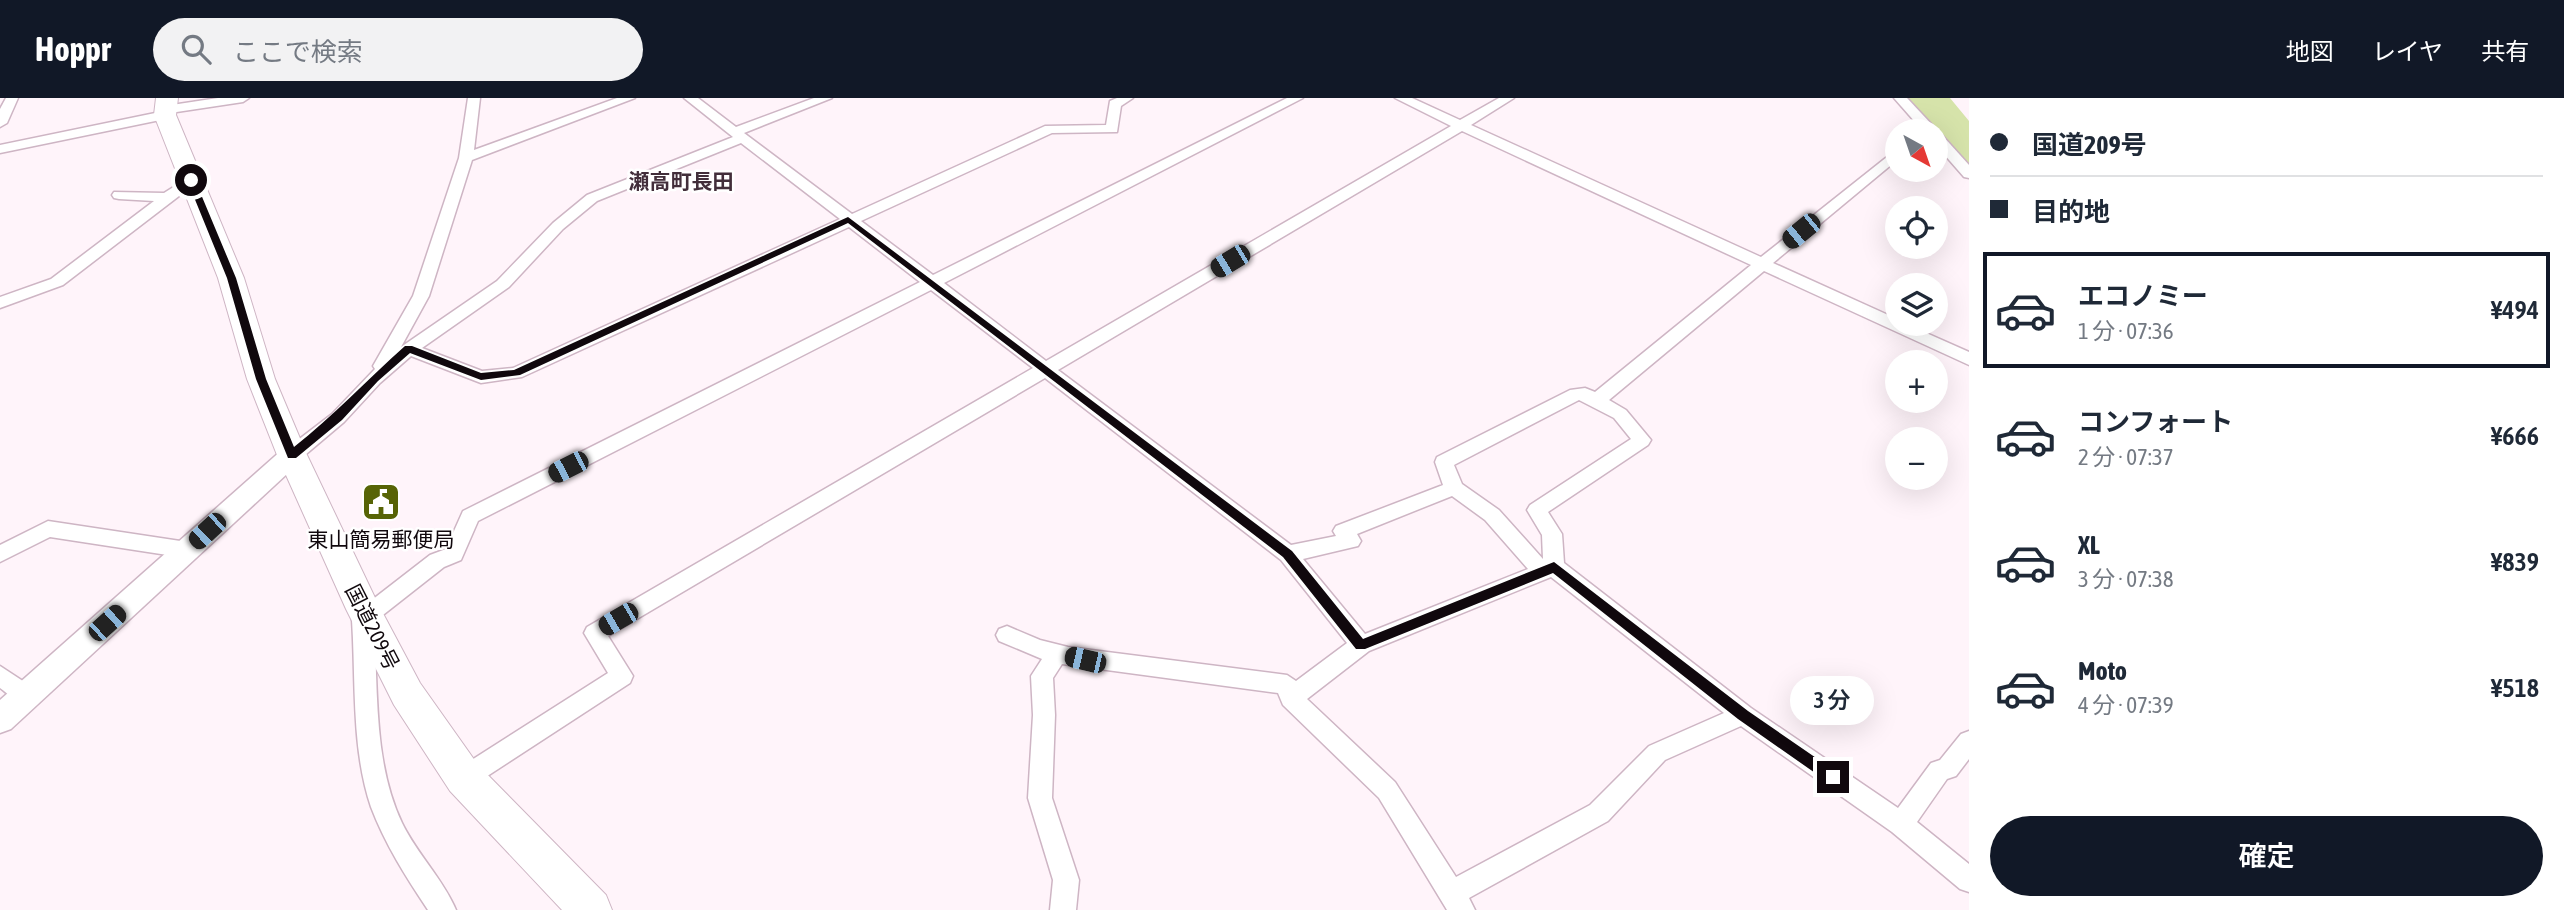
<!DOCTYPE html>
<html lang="ja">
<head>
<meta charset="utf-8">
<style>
	body { margin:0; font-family:"Asap Condensed","Noto Sans JP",sans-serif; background:#f2f2f3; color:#1f2937; height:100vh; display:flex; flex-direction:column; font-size:26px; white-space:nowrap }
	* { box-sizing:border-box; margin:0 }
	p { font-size:23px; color:#747a83 }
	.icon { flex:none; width:38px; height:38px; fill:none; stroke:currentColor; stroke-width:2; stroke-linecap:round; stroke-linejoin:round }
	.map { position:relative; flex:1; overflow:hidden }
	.side { display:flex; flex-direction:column; background:#fff; width:595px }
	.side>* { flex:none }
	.guide { display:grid; align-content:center; height:154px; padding:0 21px; background:#fff }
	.needle { width:46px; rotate:140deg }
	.fabs { position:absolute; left:1885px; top:21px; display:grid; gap:14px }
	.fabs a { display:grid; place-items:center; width:63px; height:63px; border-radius:50%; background:#fff; box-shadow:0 7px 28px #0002; font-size:35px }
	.end { position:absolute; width:32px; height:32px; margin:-16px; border:9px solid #10080d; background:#fff; box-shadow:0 0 0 4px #fff }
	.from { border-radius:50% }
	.bubble { position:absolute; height:49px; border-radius:24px; background:#fff; box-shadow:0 7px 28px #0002; font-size:23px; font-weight:600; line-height:49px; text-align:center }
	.car { position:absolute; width:21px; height:42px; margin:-21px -10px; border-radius:9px; box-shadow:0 0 5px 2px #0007; background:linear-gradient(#222 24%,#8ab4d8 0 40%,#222 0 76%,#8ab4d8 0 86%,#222 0) }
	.guide b { display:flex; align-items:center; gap:24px; height:66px; font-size:26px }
	.guide b+b { border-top:2px solid #e0e1e3 }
	.guide i { width:18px; height:18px; background:#1f2937 }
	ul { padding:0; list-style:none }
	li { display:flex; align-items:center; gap:21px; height:116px; margin:0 14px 10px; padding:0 7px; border:4px solid transparent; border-radius:0px }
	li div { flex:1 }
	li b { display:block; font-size:26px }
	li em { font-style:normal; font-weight:600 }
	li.on { border-color:#111827 }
	li>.icon { width:63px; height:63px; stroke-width:1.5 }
	.cta { display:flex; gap:14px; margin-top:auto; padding:14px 21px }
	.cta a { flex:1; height:80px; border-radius:42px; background:#111827; color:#fff; font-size:28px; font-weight:600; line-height:80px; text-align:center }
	header { display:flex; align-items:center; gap:42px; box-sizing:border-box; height:98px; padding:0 35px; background:#111827; color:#fff }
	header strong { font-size:33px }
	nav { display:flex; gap:38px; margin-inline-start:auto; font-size:24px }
	.search { width:490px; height:63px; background:#f2f2f3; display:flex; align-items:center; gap:18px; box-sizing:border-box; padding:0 24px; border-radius:38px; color:#747a83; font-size:26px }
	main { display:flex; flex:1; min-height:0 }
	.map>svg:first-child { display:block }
	.green { fill:#d6e3aa }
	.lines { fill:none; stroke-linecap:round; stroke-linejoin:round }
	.minor-casing { stroke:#ceb5c4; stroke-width:3 }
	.secondary-casing { stroke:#ceb5c4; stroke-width:3 }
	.trunk-casing { stroke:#ceb5c4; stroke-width:2 }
	.minor { fill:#fff; fill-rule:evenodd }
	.secondary { fill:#fff; fill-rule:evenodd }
	.trunk { fill:#fff; fill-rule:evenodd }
	.route { fill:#10080d }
	.labels { text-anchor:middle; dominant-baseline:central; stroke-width:5; stroke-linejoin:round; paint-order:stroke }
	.far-quarter-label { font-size:21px; font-weight:bold; fill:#422e3a; stroke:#fff }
	.poi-label { font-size:21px; fill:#10080d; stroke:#fff }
	.street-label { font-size:21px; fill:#10080d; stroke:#fff }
</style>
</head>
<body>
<header>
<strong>Hoppr</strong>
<div class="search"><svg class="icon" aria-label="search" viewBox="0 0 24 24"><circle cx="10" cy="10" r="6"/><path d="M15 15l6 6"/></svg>ここで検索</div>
<nav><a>地図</a><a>レイヤ</a><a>共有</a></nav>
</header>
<main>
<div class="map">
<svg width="1969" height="812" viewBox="0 0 1969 812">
	<rect width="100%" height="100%" fill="#fff4fa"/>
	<polygon class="green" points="1903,0 1950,0 1969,23 1969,75 1936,37 1936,33"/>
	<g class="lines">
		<defs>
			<g id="minor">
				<polygon points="6,0 18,0 7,25 0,29 0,11"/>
				<polygon points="218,0 249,0 243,4 170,15 170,20 165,21 0,55 0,47 160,14 160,9 165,8"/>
				<path d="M468 0H480L474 52 617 0H635L472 62 429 198 401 249 497 183 553 125 587 97 733 39 684 0H698L736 29 814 0H832L744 35 852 116 1045 28 1106 27 1110 3 1117 0H1133L1121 8 1117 34 1052 35 861 123 933 177 1287 0H1303L944 185 1046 263 1451 28 1395 0H1412L1460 22 1499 0H1514L1471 27 1761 159 1897 51V62L1773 165 1897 221V226H1906L1969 254V267L1764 173 1609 302 1626 312 1651 342 1648 347 1548 414 1562 436 1564 465 1751 610 1898 710 1931 665 1940 662 1961 636 1969 633V661L1956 678 1947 681 1917 724 1969 766V794L1960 791 1892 734 1741 628 1665 662 1608 723 1469 800 1475 812H1447L1379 700 1283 607 1278 595 1062 566 1053 580 1055 617 1052 700 1079 782 1076 812H1050L1053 782 1028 700 1033 617 1031 578 1042 561 999 543 996 537 999 531 1007 528 1040 542 1068 549 1287 577 1296 583 1347 545 1281 462 1045 280 608 538 633 578 630 585 472 688 464 691 456 688 452 680 456 672 608 575 584 535 587 529 1033 270 931 192 478 423 461 462 444 469 374 524C378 590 373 664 402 725 417 756 443 781 456 812H428C406 779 385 746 371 709 351 650 356 583 352 522L359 512 430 457 446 451 463 413 920 184 849 129 522 279 481 285 411 258 380 285 344 324 299 362H285L283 357 285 352 332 316 375 271 373 268 413 198 459 60ZM1462 33 1751 167 1595 294 1585 290 1570 292 1437 359 1435 364 1443 387 1336 428 1333 433 1336 438 1291 447 1058 272ZM741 45 840 121 513 270 482 273 422 250 509 189 563 131 597 103ZM1579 302 1614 320 1631 341 1530 407 1527 412 1542 437 1543 461 1499 412 1462 386 1454 367ZM1452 398 1485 422 1528 471 1365 536 1303 461 1358 448 1361 443 1357 436ZM1551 479 1724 615 1649 648 1590 707 1456 779 1395 684 1307 601 1369 553Z"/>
				<polygon points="1894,0 1907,0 1935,30 1937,33 1936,35 1923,33"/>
				<polygon points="1936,35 1941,36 1969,67 1969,80 1964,79 1936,47"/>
				<polygon points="191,78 198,82 196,85 63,187 0,210 0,199 51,181 154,103 119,101 114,100 112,97 114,94 164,95"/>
				<polygon points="48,423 187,444 194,446 197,452 194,458 187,460 50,439 0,464 0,447"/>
				<path d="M0 568 35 591 38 598 35 605C20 610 11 598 0 590Z"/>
			</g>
			<polygon id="secondary" points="292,348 301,351 305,357 301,363 11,631 0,635 0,602 283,351"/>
			<polygon id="trunk" points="156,0 178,0 176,17 244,180 275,281 307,357 378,506 420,585 478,667 606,797 612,812 562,812 450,693 394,607 346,511 277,357 247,281 218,180 154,17"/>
		</defs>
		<use href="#minor" class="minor-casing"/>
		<use href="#secondary" class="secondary-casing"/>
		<use href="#trunk" class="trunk-casing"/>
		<use href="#minor" class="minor"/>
		<use href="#secondary" class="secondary"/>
		<use href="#trunk" class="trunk"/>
	</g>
	<path class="route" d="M191 79 195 82 236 180 266 281 294 349C333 318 367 282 405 248H412L481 275 514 272 848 119 1292 453 1363 541 1554 464 1748 613 1838 675 1840 679 1833 686 1828 684 1738 621 1553 475 1365 551H1356L1283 459 848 125 520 277 481 282 410 255 378 283 342 322 296 360H288L256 281 227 180 187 82Z"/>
	<defs>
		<symbol id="civic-square" viewBox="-11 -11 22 22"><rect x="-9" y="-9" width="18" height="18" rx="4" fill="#576406" stroke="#fff"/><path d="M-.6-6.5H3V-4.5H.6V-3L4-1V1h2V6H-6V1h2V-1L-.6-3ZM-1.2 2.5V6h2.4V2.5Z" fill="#fff"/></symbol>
	</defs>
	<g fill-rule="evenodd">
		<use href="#civic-square" x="359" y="382" width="44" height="44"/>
	</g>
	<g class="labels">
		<g class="far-quarter-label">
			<text x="681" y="83">瀬高町長田</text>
		</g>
		<g class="poi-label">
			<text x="381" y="441">東山簡易郵便局</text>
		</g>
		<g class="street-label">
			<text transform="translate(373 529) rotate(63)">国道209号</text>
		</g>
	</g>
</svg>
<div class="fabs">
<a><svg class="needle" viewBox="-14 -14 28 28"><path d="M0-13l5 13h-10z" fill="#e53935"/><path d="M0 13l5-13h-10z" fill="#747a83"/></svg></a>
<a><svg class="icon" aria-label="locate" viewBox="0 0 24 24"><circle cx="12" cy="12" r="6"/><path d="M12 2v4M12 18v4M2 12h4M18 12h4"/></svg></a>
<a><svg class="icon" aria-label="layers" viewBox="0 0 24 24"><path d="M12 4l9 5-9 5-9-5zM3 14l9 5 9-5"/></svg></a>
<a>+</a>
<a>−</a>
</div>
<i class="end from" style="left:191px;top:82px"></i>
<i class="end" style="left:1833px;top:679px"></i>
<div class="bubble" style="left:1790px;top:578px;width:84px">3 分</div>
<i class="car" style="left:1801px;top:133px;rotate:231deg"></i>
<i class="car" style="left:1230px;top:163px;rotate:239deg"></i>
<i class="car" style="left:568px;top:369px;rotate:243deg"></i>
<i class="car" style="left:207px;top:433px;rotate:227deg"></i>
<i class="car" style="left:618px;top:521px;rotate:240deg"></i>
<i class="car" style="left:107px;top:525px;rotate:48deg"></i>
<i class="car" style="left:1085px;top:562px;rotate:283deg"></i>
</div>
<section class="side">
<div class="guide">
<b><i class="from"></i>国道209号</b>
<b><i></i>目的地</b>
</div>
<ul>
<li class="on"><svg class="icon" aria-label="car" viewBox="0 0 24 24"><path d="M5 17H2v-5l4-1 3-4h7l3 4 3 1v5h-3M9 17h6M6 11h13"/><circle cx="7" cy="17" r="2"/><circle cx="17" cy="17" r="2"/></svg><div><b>エコノミー</b><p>1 分 · 07:36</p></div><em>¥494</em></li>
<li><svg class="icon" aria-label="car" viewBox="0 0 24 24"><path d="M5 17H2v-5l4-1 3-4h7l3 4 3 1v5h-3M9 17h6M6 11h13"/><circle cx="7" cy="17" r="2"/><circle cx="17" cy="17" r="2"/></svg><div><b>コンフォート</b><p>2 分 · 07:37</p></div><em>¥666</em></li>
<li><svg class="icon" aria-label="car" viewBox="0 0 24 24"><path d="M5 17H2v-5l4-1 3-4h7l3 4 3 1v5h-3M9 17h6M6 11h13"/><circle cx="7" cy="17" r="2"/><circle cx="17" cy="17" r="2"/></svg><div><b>XL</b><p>3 分 · 07:38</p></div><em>¥839</em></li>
<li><svg class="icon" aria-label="car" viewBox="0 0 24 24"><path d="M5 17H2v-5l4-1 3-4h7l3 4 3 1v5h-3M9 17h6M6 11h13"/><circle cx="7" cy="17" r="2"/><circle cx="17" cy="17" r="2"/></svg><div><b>Moto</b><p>4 分 · 07:39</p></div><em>¥518</em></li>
</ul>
<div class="cta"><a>確定</a></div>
</section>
</main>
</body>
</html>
